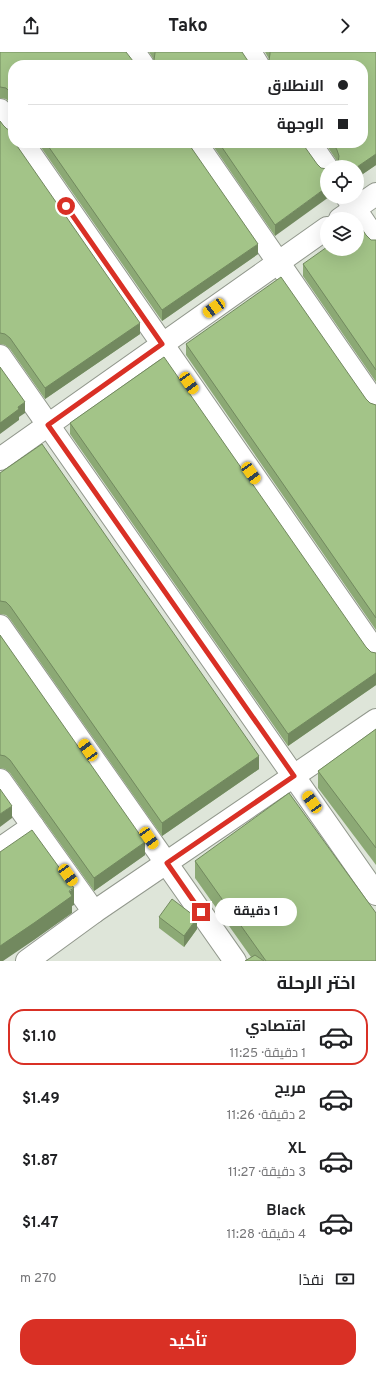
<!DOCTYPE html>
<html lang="ar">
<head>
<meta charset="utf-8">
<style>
	body { margin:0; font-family:Overpass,Cairo,sans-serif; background:#f2f2f2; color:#202124; direction:rtl; height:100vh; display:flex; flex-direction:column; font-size:15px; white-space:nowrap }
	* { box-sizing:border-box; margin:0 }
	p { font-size:13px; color:#757577 }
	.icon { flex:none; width:22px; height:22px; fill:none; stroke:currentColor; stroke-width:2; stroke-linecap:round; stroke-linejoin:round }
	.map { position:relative; height:909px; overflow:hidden; direction:ltr }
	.drawer { display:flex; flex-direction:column; background:#fff; flex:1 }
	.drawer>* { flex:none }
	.guide { position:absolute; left:8px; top:8px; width:360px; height:88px; border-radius:16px; box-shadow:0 4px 16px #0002; direction:rtl; display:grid; align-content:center; height:88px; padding:0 20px; background:#fff }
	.fabs { position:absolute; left:320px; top:108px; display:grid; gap:8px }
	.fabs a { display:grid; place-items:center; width:44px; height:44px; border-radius:50%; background:#fff; box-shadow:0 4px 16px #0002; font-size:20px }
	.end { position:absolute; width:18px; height:18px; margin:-9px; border:5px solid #d93025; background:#fff; box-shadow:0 0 0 2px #fff }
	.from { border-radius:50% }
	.bubble { position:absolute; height:28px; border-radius:14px; background:#fff; box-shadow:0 4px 16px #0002; font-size:13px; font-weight:700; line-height:28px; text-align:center; direction:rtl }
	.car { position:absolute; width:12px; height:24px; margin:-12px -6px; border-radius:5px; box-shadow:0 0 3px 1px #0007; background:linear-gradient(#f5c518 24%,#345 0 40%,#f5c518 0 76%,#345 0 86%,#f5c518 0) }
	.guide b { display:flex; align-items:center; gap:14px; height:38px; font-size:15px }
	.guide b+b { border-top:1px solid #e0e0e0 }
	.guide i { width:10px; height:10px; background:#202124 }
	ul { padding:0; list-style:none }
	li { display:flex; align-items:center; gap:12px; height:56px; margin:0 8px 6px; padding:0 12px; border:2px solid transparent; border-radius:16px }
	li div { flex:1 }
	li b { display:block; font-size:15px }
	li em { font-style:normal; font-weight:700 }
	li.selected { border-color:#d93025 }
	li>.icon { width:36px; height:36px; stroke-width:1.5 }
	h2 { padding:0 20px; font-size:18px; line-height:48px }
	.pay { display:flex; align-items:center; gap:10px; height:44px; padding:0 20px; font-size:15px }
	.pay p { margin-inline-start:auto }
	.primary-button { display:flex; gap:8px; margin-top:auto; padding:8px 20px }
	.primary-button a { flex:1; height:46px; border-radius:16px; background:#d93025; color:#fff; font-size:16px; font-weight:700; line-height:46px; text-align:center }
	header { display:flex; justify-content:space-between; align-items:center; height:52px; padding:0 20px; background:#fff; font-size:18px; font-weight:700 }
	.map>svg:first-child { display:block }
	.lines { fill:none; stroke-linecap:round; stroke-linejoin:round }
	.minor-casing { stroke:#92988d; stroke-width:24 }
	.minor { stroke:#fff; stroke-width:22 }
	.wall { fill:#8ca975 }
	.shaded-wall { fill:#72895f }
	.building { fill:#a3c488; stroke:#72895f }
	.route { stroke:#d93025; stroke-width:5 }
</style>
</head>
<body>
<header><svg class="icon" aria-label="forward" viewBox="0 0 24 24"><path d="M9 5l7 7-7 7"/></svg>Tako<svg class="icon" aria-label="share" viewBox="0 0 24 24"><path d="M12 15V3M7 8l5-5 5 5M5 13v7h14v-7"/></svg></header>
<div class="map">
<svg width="376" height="909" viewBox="0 0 376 909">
	<rect width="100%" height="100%" fill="#dee5d9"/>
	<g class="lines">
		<defs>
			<g id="minor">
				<polyline points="134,0 143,13"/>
				<polyline points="250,0 258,13"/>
				<polyline points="0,58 13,77"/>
				<polyline points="23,91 376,600"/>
				<polyline points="196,91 376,352"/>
				<polyline points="310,91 327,116"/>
				<polyline points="347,145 376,188"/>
				<polyline points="340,167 376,142"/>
				<polyline points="0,304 376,842"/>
				<polyline points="0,407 327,176"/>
				<polyline points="0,574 235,909"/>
				<polyline points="0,728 94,860 27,909"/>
				<polyline points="0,797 33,774"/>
				<polyline points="94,860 376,668"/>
			</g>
		</defs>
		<use href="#minor" class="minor-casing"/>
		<use href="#minor" class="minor"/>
	</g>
	<g class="wall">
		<polygon points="0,0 13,13 13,55 10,51 6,47 0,46"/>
		<polygon points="149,0 242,0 150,12 154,8"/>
		<polygon points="265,0 376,0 376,113 357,126 357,115 338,111 337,109 325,91 363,91 265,12 269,7"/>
		<polygon points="0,69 11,83 13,88 140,282 45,347 10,297 5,293 0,292"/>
		<polygon points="38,91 188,91 258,202 162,269"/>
		<polygon points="211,91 302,91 275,184"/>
		<polygon points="366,183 371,188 376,188 376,330 303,224 303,212"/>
		<polygon points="186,292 366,347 370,351 376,353 376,578 186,303"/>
		<polygon points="70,371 371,600 376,601 376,633 288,694 70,382"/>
		<polygon points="0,421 259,717 162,784 10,567 6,563 0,562"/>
		<polygon points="0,583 145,803 94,839 10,721 5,717 0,716"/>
		<polygon points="376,677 376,813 318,736 318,719"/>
		<polygon points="195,809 376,909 245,909 251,905 195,826"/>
		<polygon points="159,865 197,877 184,895 159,876"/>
	</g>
	<g class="shaded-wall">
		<polygon points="376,102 376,113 357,126 357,115"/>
		<polygon points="327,135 327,145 329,145 275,184 275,173"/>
		<polygon points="258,192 258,202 162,269 162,258"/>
		<polygon points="140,271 140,282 45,347 45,336"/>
		<polygon points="25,350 25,361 19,365 19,368 0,382 0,371 18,355"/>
		<polygon points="376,621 376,633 288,694 288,682"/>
		<polygon points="259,704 259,717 162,784 162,771"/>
		<polygon points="12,754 12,766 0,775 0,762"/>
		<polygon points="145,790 145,803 94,839 94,826"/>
		<polygon points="74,836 74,853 72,854 72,861 34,888 3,909 0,909 0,894"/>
		<polygon points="197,866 197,877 184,895 184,884"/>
	</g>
	<g class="building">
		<polygon points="0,0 126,0 133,9 137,13 13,13 13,44 10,40 6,36 0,35"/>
		<polygon points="155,0 242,0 248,9 252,13 148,13 150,12 154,8 155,1"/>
		<polygon points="270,0 376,0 376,102 357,115 334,115 338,111 339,104 337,98 333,91 363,91 363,13 263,13 265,12 269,8 270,2"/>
		<polygon points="0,69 3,73 7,77 11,78 11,81 13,88 13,91 15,91 140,271 45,336 10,286 5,282 0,281"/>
		<polygon points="46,91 188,91 258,192 162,258"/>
		<polygon points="219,91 302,91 317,112 321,116 327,117 327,135 275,173"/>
		<polygon points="360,174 366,183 371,188 376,188 376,318 303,212 327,195 327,197 357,197 357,176"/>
		<polygon points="281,225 366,347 370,351 376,353 376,566 186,292"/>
		<polygon points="164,305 366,595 371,600 376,601 376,621 288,682 70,371"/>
		<polygon points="0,315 25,350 18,355 19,357 0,371"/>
		<polygon points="42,392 259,704 162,771 10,554 6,550 0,549 0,421"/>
		<polygon points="0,583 145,790 94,826 10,708 5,704 0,703"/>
		<polygon points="376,677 376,796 318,719"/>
		<polygon points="0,737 12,754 0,762"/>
		<polygon points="289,741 376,861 376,909 266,909 195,809"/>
		<polygon points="32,778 74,836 69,839 72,844 34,871 0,894 0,800"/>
		<polygon points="172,847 197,866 184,884 159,865"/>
		<polygon points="255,903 264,909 245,909"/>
	</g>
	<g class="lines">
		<polyline class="route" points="66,154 162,292 48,373 294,724 167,811 201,860"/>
	</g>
</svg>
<div class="fabs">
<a><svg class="icon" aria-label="locate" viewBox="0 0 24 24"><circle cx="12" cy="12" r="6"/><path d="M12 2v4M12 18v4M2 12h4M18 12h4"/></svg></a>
<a><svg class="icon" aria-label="layers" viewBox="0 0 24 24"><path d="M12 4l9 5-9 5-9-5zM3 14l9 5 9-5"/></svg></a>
</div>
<i class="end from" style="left:66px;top:154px"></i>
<i class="end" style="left:201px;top:860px"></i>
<div class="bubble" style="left:215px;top:846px;width:82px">1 دقيقة</div>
<i class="car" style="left:214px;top:256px;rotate:235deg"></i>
<i class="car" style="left:189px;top:331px;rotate:145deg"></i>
<i class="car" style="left:251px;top:421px;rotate:145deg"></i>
<i class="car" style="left:88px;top:698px;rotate:325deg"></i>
<i class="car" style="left:312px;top:750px;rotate:325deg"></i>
<i class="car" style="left:149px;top:786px;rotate:145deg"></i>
<i class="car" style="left:68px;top:823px;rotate:144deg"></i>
<div class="guide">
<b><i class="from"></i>الانطلاق</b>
<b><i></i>الوجهة</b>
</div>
</div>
<section class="drawer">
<h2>اختر الرحلة</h2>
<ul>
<li class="selected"><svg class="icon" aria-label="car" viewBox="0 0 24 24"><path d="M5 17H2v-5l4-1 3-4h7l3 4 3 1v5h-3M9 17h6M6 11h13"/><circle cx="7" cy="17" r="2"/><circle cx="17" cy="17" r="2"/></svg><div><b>اقتصادي</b><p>1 دقيقة · 11:25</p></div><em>$1.10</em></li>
<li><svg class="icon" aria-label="car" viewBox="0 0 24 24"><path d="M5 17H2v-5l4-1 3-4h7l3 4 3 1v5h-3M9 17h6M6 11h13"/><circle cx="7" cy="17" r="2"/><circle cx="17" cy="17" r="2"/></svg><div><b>مريح</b><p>2 دقيقة · 11:26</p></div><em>$1.49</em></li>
<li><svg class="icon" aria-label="car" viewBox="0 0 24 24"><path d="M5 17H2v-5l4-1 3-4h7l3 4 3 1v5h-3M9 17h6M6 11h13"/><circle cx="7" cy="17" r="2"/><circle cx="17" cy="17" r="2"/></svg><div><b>XL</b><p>3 دقيقة · 11:27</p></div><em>$1.87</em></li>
<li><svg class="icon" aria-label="car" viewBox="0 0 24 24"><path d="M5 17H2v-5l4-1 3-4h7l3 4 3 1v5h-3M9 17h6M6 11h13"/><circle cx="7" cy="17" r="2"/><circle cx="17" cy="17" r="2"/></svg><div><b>Black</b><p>4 دقيقة · 11:28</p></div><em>$1.47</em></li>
</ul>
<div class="pay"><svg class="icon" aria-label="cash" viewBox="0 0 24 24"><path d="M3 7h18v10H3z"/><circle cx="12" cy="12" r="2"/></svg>نقدًا<p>270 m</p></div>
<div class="primary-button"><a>تأكيد</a></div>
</section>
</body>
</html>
